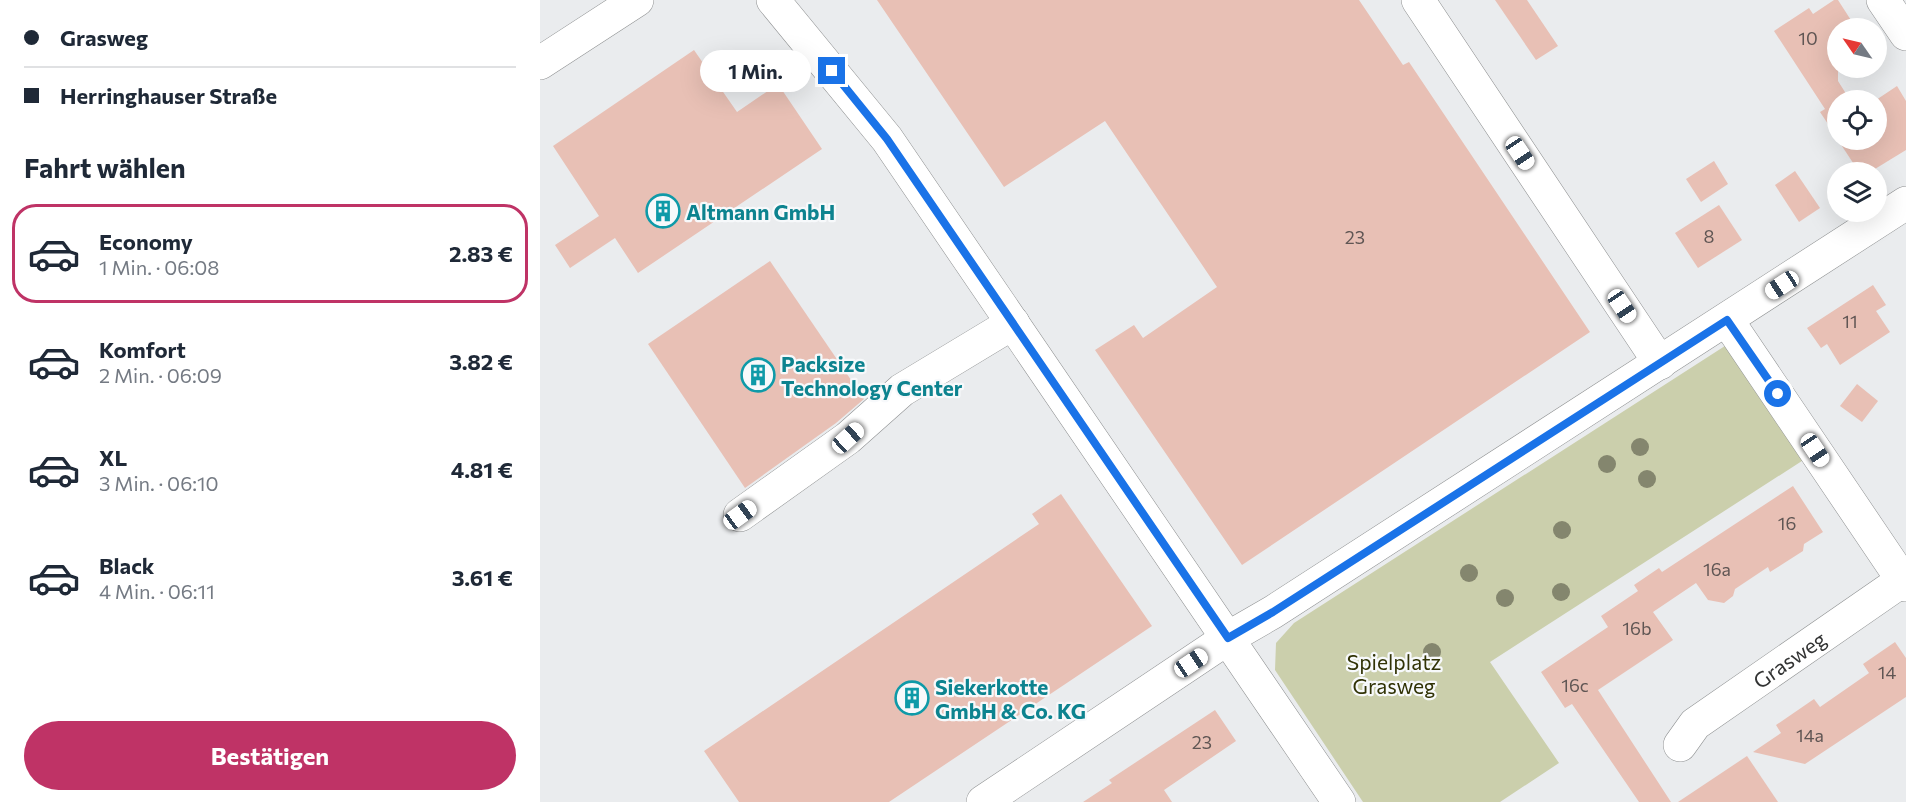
<!DOCTYPE html>
<html lang="de">
<head>
<meta charset="utf-8">
<style>
	body { margin:0; font-family:Commissioner,sans-serif; background:#f6f6f7; color:#1f2937; height:100vh; display:flex; flex-direction:column; font-size:22px; white-space:nowrap }
	* { box-sizing:border-box; margin:0 }
	p { font-size:20px; color:#747a83 }
	.icon { flex:none; width:33px; height:33px; fill:none; stroke:currentColor; stroke-width:2; stroke-linecap:round; stroke-linejoin:round }
	.map { position:relative; flex:1; overflow:hidden }
	.panel { display:flex; flex-direction:column; background:#fff; width:540px }
	.panel>* { flex:none }
	.hud { display:grid; align-content:center; height:132px; padding:0 24px; background:#fff }
	.needle { width:39px; rotate:304deg }
	.buttons { position:absolute; left:1287px; top:18px; display:grid; gap:12px }
	.buttons a { display:grid; place-items:center; width:60px; height:60px; border-radius:50%; background:#fff; box-shadow:0 6px 24px #0002; font-size:30px }
	.end { position:absolute; width:27px; height:27px; margin:-14px; border:8px solid #1a73e8; background:#fff; box-shadow:0 0 0 3px #fff }
	.from { border-radius:50% }
	.bubble { position:absolute; height:42px; border-radius:21px; background:#fff; box-shadow:0 6px 24px #0002; font-size:20px; font-weight:700; line-height:42px; text-align:center }
	.car { position:absolute; width:18px; height:36px; margin:-18px -9px; border-radius:8px; box-shadow:0 0 4px 2px #0007; background:linear-gradient(#fff 24%,#345 0 40%,#fff 0 76%,#345 0 86%,#fff 0) }
	.hud b { display:flex; align-items:center; gap:21px; height:57px; font-size:22px }
	.hud b+b { border-top:2px solid #e0e1e3 }
	.hud i { width:15px; height:15px; background:#1f2937 }
	ul { padding:0; list-style:none }
	li { display:flex; align-items:center; gap:18px; height:99px; margin:0 12px 9px; padding:0 12px; border:3px solid transparent; border-radius:24px }
	li div { flex:1 }
	li b { display:block; font-size:22px }
	li em { font-style:normal; font-weight:700 }
	li.active { border-color:#bf3366 }
	li>.icon { width:54px; height:54px; stroke-width:1.5 }
	h2 { padding:0 24px; font-size:27px; line-height:72px }
	.button { display:flex; gap:12px; margin-top:auto; padding:12px 24px }
	.button a { flex:1; height:69px; border-radius:36px; background:#bf3366; color:#fff; font-size:24px; font-weight:700; line-height:69px; text-align:center }
	main { display:flex; flex:1; min-height:0 }
	.map>svg:first-child { display:block }
	.green { fill:#cbcfac }
	.building { fill:#e8c0b5 }
	.lines { fill:none; stroke-linecap:round; stroke-linejoin:round }
	.minor-casing { stroke:#8f9192; stroke-width:34 }
	.minor { stroke:#fff; stroke-width:33 }
	.tree { fill:#84866e }
	.route { stroke:#1a73e8; stroke-width:8 }
	.labels { text-anchor:middle; dominant-baseline:central; stroke-width:4.5; stroke-linejoin:round; paint-order:stroke }
	.number-label { font-size:18px; fill:#605654 }
	.culture-label { font-size:21px; font-weight:bold; fill:#0d838f; stroke:#f7f9fb; text-anchor:start }
	.street-label { font-size:21px; fill:#323333; stroke:#f7f9fb }
	.park-label { font-size:21px; fill:#313306; stroke:#f7f9fb }
</style>
</head>
<body>
<main>
<section class="panel">
<div class="hud">
<b><i class="from"></i>Grasweg</b>
<b><i></i>Herringhauser Straße</b>
</div>
<h2>Fahrt wählen</h2>
<ul>
<li class="active"><svg class="icon" aria-label="car" viewBox="0 0 24 24"><path d="M5 17H2v-5l4-1 3-4h7l3 4 3 1v5h-3M9 17h6M6 11h13"/><circle cx="7" cy="17" r="2"/><circle cx="17" cy="17" r="2"/></svg><div><b>Economy</b><p>1 Min. · 06:08</p></div><em>2.83 €</em></li>
<li><svg class="icon" aria-label="car" viewBox="0 0 24 24"><path d="M5 17H2v-5l4-1 3-4h7l3 4 3 1v5h-3M9 17h6M6 11h13"/><circle cx="7" cy="17" r="2"/><circle cx="17" cy="17" r="2"/></svg><div><b>Komfort</b><p>2 Min. · 06:09</p></div><em>3.82 €</em></li>
<li><svg class="icon" aria-label="car" viewBox="0 0 24 24"><path d="M5 17H2v-5l4-1 3-4h7l3 4 3 1v5h-3M9 17h6M6 11h13"/><circle cx="7" cy="17" r="2"/><circle cx="17" cy="17" r="2"/></svg><div><b>XL</b><p>3 Min. · 06:10</p></div><em>4.81 €</em></li>
<li><svg class="icon" aria-label="car" viewBox="0 0 24 24"><path d="M5 17H2v-5l4-1 3-4h7l3 4 3 1v5h-3M9 17h6M6 11h13"/><circle cx="7" cy="17" r="2"/><circle cx="17" cy="17" r="2"/></svg><div><b>Black</b><p>4 Min. · 06:11</p></div><em>3.61 €</em></li>
</ul>
<div class="button"><a>Bestätigen</a></div>
</section>
<div class="map">
<svg width="1366" height="802" viewBox="0 0 1366 802">
	<rect width="100%" height="100%" fill="#eaecee"/>
	<polygon class="green" points="1188,344 1265,459 950,662 1019,763 960,802 823,802 735,670 736,643 754,623"/>
	<g class="building">
		<polygon points="337,0 819,0 863,65 869,62 1050,332 702,565 555,350 594,325 603,338 677,287 565,121 464,187"/>
		<polygon points="955,0 987,0 1018,46 996,60"/>
		<polygon points="1294,0 1298,0 1316,28 1298,28 1298,81 1310,100 1298,100 1298,139 1280,112 1285,109 1234,31 1269,8 1273,14"/>
		<polygon points="154,50 197,112 238,84 282,149 98,273 75,238 30,268 15,245 59,216 13,146"/>
		<polygon points="1357,86 1366,101 1366,150 1330,172 1319,172 1298,140 1336,140 1336,100 1325,100 1333,96 1336,100"/>
		<polygon points="1174,161 1188,184 1161,202 1146,179"/>
		<polygon points="1255,171 1280,208 1259,222 1235,185"/>
		<polygon points="1179,205 1202,240 1158,268 1135,233"/>
		<polygon points="230,261 324,399 296,423 205,488 108,344"/>
		<polygon points="1333,285 1346,305 1336,311 1350,332 1300,365 1287,344 1281,348 1267,328"/>
		<polygon points="1317,384 1338,401 1322,422 1300,406"/>
		<polygon points="1253,486 1283,532 1264,544 1263,551 1230,572 1228,567 1195,589 1193,596 1184,603 1168,600 1156,583 1113,612 1133,640 1058,690 1131,802 1099,802 1032,704 1025,708 1001,672 1068,627 1061,616 1098,591 1094,585 1119,568 1122,572"/>
		<polygon points="521,494 612,626 349,802 199,802 164,751 499,524 492,514"/>
		<polygon points="1355,642 1366,658 1366,697 1265,764 1213,752 1241,733 1236,725 1274,699 1280,707 1329,673 1323,664"/>
		<polygon points="675,710 696,741 624,790 632,802 543,802 572,783 569,780"/>
		<polygon points="1207,756 1238,802 1138,802"/>
	</g>
	<g class="lines">
		<defs>
			<g id="minor">
				<polyline points="233,0 347,139 799,802"/>
				<polyline points="878,0 1120,363"/>
				<polyline points="1343,0 1366,34"/>
				<polyline points="0,63 97,0"/>
				<polyline points="1187,320 1366,585"/>
				<polyline points="200,515 308,438 362,390 473,323"/>
				<path id="s1" d="M1140 745 1155 724 1363 580"/>
				<polyline points="443,802 688,638 733,612 1366,203"/>
			</g>
		</defs>
		<use href="#minor" class="minor-casing"/>
		<use href="#minor" class="minor"/>
	</g>
	<g class="tree">
		<circle cx="1100" cy="447" r="9"/>
		<circle cx="1067" cy="464" r="9"/>
		<circle cx="1107" cy="479" r="9"/>
		<circle cx="1022" cy="530" r="9"/>
		<circle cx="929" cy="573" r="9"/>
		<circle cx="1021" cy="592" r="9"/>
		<circle cx="965" cy="598" r="9"/>
		<circle cx="892" cy="652" r="9"/>
	</g>
	<g class="lines">
		<polyline class="route" points="292,71 347,139 688,638 733,612 1187,320 1238,394"/>
	</g>
	<defs>
		<symbol id="building-ring" viewBox="-11 -11 22 22"><circle r="9.5" fill="#f7f9fb" stroke="#0f9aa8" stroke-width="1.5"/><path d="M-4-6H4V6H1V3H-1V6H-4ZM-2.5-4.3h1.7v1.8h-1.7ZM.8-4.3h1.7v1.8H.8ZM-2.5-1h1.7V.8h-1.7ZM.8-1h1.7V.8H.8Z" fill="#0f9aa8"/></symbol>
	</defs>
	<g fill-rule="evenodd">
		<use href="#building-ring" x="104" y="192" width="38" height="38"/>
		<use href="#building-ring" x="199" y="356" width="38" height="38"/>
		<use href="#building-ring" x="353" y="679" width="38" height="38"/>
	</g>
	<g class="labels">
		<g class="number-label">
			<text x="1268" y="38">10</text>
			<text x="1169" y="236">8</text>
			<text x="815" y="237">23</text>
			<text x="1310" y="321">11</text>
			<text x="1247" y="523">16</text>
			<text x="1177" y="569">16a</text>
			<text x="1097" y="628">16b</text>
			<text x="1347" y="672">14</text>
			<text x="1035" y="685">16c</text>
			<text x="1270" y="735">14a</text>
			<text x="662" y="742">23</text>
		</g>
		<g class="culture-label">
			<text x="146" y="211">Altmann GmbH</text>
			<text x="241" y="363">Packsize<tspan x="241" dy="24">Technology Center</tspan></text>
			<text x="395" y="686">Siekerkotte<tspan x="395" dy="24">GmbH &amp; Co. KG</tspan></text>
		</g>
		<g class="street-label">
			<text stroke="none"><textPath href="#s1" startOffset="140">Grasweg</textPath></text>
		</g>
		<g class="park-label">
			<text x="854" y="661">Spielplatz<tspan x="854" dy="24">Grasweg</tspan></text>
		</g>
	</g>
</svg>
<div class="buttons">
<a><svg class="needle" viewBox="-14 -14 28 28"><path d="M0-13l5 13h-10z" fill="#e53935"/><path d="M0 13l5-13h-10z" fill="#747a83"/></svg></a>
<a><svg class="icon" aria-label="locate" viewBox="0 0 24 24"><circle cx="12" cy="12" r="6"/><path d="M12 2v4M12 18v4M2 12h4M18 12h4"/></svg></a>
<a><svg class="icon" aria-label="layers" viewBox="0 0 24 24"><path d="M12 4l9 5-9 5-9-5zM3 14l9 5 9-5"/></svg></a>
</div>
<i class="end from" style="left:1238px;top:394px"></i>
<i class="end" style="left:292px;top:71px"></i>
<div class="bubble" style="left:160px;top:50px;width:111px">1 Min.</div>
<i class="car" style="left:980px;top:153px;rotate:146deg"></i>
<i class="car" style="left:1242px;top:285px;rotate:237deg"></i>
<i class="car" style="left:1082px;top:306px;rotate:146deg"></i>
<i class="car" style="left:308px;top:438px;rotate:48deg"></i>
<i class="car" style="left:1275px;top:450px;rotate:146deg"></i>
<i class="car" style="left:200px;top:515px;rotate:54deg"></i>
<i class="car" style="left:651px;top:663px;rotate:56deg"></i>
</div>
</main>
</body>
</html>
